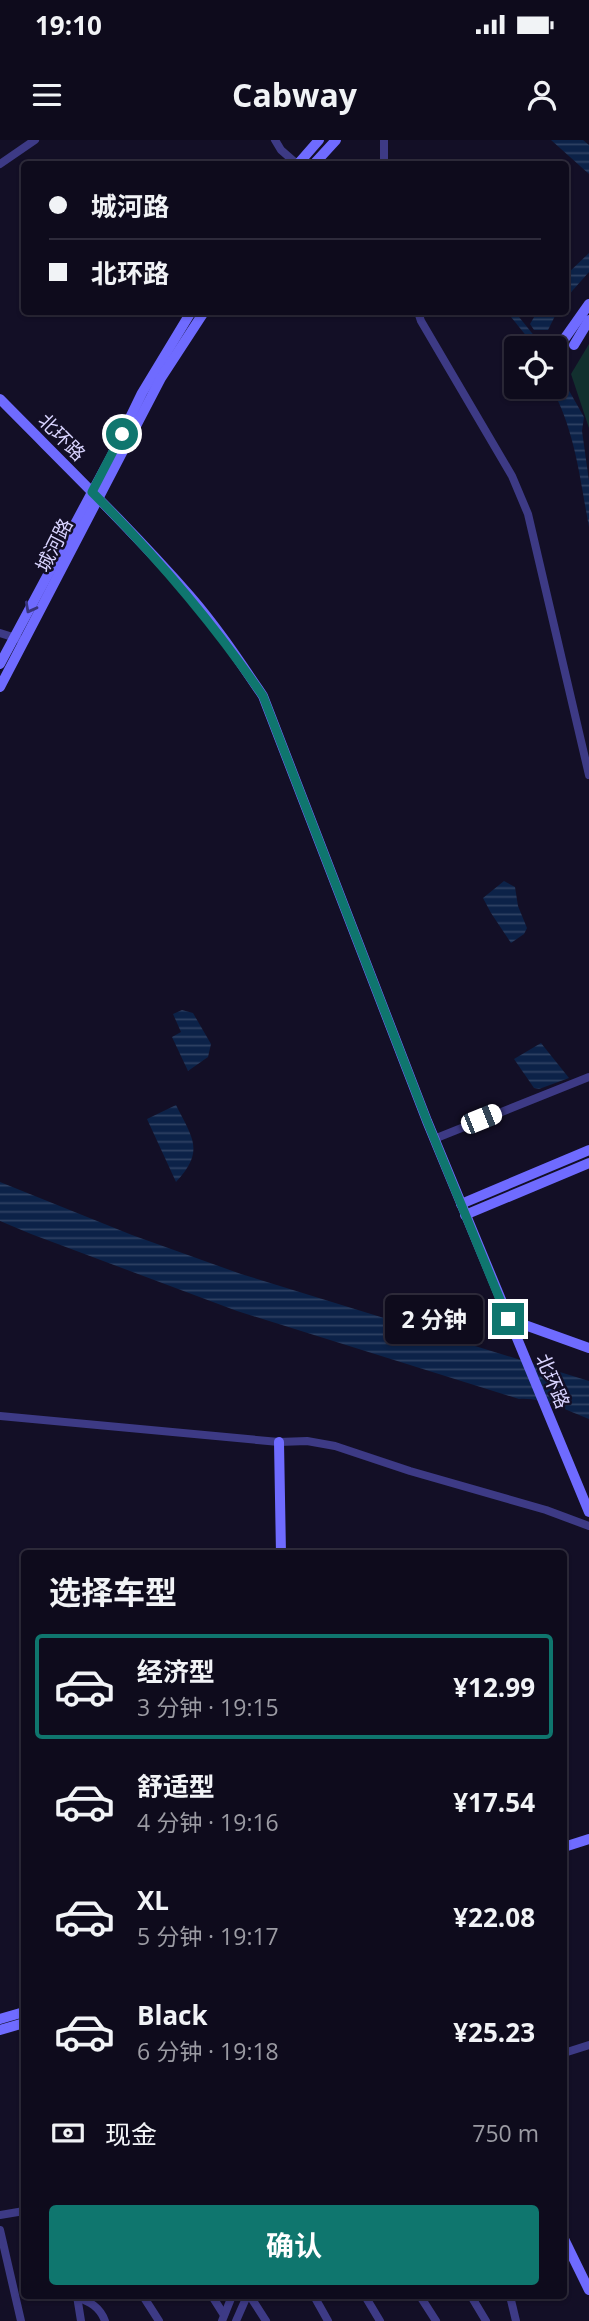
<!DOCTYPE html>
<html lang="zh">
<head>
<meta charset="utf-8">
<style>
	body { margin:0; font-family:"Open Sans","Noto Sans SC",sans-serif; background:#171425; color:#f1f3f6; height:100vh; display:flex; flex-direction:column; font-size:26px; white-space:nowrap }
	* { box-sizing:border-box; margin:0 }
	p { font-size:23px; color:#9b9ba3 }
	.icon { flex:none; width:38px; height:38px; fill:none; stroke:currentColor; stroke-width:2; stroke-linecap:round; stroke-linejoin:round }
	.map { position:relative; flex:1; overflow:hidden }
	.side { position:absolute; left:21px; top:1410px; width:546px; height:749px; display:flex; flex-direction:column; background:#0e0b1c; border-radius:7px; box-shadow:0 2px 5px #0004,0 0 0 2px #2e2b3b }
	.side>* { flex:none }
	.banner { position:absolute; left:21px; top:21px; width:548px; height:154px; border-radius:7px; box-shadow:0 2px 5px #0004,0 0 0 2px #2e2b3b; display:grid; align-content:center; height:154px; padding:0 28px; background:#0e0b1c }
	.fabs { position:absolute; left:504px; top:196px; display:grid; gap:14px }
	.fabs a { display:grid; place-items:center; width:63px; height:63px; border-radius:7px; background:#0e0b1c; box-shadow:0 2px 5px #0004,0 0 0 2px #2e2b3b; font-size:35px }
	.end { position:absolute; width:32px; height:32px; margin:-16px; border:9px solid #0f766e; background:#fff; box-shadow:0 0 0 4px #fff }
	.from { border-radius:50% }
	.bubble { position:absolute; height:49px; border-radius:7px; background:#0e0b1c; box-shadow:0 2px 5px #0004,0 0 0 2px #2e2b3b; font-size:23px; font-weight:700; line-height:49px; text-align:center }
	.car { position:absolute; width:21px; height:42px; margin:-21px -10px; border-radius:9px; box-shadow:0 0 5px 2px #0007; background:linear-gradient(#fff 24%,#345 0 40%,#fff 0 76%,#345 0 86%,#fff 0) }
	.banner b { display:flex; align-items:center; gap:24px; height:66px; font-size:26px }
	.banner b+b { border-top:2px solid #2e2b3b }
	.banner i { width:18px; height:18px; background:#f1f3f6 }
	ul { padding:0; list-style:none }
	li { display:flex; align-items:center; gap:21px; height:105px; margin:0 14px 10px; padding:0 14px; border:4px solid transparent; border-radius:7px }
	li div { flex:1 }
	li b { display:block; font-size:26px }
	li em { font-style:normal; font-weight:700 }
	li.current { border-color:#0f766e }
	li>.icon { width:63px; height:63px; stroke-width:1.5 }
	h2 { padding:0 28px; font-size:32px; line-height:84px }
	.pay { display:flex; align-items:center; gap:18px; height:77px; padding:0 28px; font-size:26px }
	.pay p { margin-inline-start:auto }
	.button { display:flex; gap:14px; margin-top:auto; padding:14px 28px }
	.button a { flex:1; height:80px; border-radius:7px; background:#0f766e; color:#fff; font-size:28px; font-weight:700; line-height:80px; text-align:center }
	.status { display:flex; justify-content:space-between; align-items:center; height:49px; padding:0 35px; background:#0e0b1c; direction:ltr }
	.status svg { height:19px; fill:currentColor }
	header { display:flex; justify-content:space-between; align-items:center; height:91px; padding:0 28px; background:#0e0b1c; font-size:32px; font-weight:700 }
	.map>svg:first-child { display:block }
	.park { fill:#12302f }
	.water { fill:url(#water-rules) }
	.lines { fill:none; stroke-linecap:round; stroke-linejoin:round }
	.street { stroke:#3d3a85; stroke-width:8 }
	.secondary { stroke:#6f6bff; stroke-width:10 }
	.oneway { stroke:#38347d }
	.route { stroke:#0f766e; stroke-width:9 }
	.labels { text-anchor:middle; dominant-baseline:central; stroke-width:5; stroke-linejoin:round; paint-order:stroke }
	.street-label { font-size:19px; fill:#d9d4ff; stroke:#130f26 }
</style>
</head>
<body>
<div class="status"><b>19:10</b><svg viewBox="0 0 49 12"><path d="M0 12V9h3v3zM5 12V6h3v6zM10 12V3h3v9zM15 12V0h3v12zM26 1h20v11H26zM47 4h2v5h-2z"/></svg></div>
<header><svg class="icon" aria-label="menu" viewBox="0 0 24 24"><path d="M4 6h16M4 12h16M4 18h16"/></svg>Cabway<svg class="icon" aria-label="person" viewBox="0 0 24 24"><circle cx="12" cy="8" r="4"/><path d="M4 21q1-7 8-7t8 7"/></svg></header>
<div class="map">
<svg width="589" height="2181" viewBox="0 0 589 2181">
	<defs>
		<pattern id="water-rules" width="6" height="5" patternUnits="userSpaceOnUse" patternTransform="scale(1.75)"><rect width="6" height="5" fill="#0c2248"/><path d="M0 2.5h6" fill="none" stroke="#2f4163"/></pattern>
	</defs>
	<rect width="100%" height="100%" fill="#130f26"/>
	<polygon class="park" points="589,204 589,288 571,234"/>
	<g class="water">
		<polygon points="551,0 583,0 589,5 589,34"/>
		<polygon points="589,113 589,132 565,159 565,136"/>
		<polygon points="507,172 515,172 544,208 536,208"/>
		<polygon points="537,172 540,174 541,172 557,172 548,190 534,190 530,184"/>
		<path d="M555 226 584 277 582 291 589 341V387C580 339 575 290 551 247H555Z"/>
		<polygon points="504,741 515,747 518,766 527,788 524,794 511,803 491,773 483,758"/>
		<polygon points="182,870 193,873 211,904 208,917 188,931 172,897 181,892 173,874"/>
		<polygon points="541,903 569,938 539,949 534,948 514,919"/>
		<path d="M176 965C193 999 205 1011 176 1042L147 979Z"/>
		<path d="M0 1042 132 1095 241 1134 589 1241V1279C568 1271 542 1257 519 1259L237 1171 31 1094 0 1081Z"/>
	</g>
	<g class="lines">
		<g class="street">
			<polyline points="275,0 281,10 297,24"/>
			<polyline points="0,24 35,0"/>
			<polyline points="384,24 384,0"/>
			<polyline points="418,172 421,181 512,336 528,374 589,635"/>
			<polyline points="0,493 19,499"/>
			<polyline points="434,999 589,937"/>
			<polyline points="0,1276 279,1302 307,1301 335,1306 410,1331 546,1370 589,1386"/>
			<polyline points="564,1913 589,1905"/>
			<polyline points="0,2075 24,2071"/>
			<polyline points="0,2090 21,2181"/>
			<polyline points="77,2156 81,2181"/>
			<polyline points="143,2156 159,2181"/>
			<polyline points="212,2156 224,2175"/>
			<polyline points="250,2156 266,2181"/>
			<polyline points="314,2156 328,2181"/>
			<polyline points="365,2156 380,2181"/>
			<polyline points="420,2156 436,2181"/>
			<polyline points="471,2156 486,2181"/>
			<polyline points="510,2156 516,2181"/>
			<path d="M77 2157C90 2162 100 2167 105 2181"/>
			<polyline points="222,2181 232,2156"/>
			<polyline points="236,2181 247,2156"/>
		</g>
		<g class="secondary">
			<polyline points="298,24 319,0"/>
			<polyline points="314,24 336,0"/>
			<polyline points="565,198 589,164"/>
			<polyline points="574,205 589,180"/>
			<path d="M0 259C64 324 130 388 190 456 217 487 240 522 263 556L427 981 589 1372"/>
			<polyline points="0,524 112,315 142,253 191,172"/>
			<polyline points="0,547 161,238 204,172"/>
			<polyline points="461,1064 589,1010"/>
			<polyline points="465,1075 589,1023"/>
			<polyline points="508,1179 589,1208"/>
			<polyline points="279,1302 281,1414"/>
			<polyline points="564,1707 589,1699"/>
			<polyline points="0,1879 24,1872"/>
			<polyline points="0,1890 24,1883"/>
			<polyline points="564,2099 589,2150"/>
		</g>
	</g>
	<defs><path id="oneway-chevron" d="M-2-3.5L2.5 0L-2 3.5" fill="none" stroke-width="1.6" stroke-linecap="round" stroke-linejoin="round" transform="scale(1.75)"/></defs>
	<use class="oneway" href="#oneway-chevron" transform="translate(30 468) rotate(118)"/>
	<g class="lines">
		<path class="route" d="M122 294 92 352C156 416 212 481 263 556L427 981 508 1179"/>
	</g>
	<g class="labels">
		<g class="street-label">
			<text transform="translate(62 297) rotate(45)">北环路</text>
			<text transform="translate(54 405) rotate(-63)">城河路</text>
			<text transform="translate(553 1241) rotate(67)">北环路</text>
		</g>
	</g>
</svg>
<div class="fabs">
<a><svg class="icon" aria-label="locate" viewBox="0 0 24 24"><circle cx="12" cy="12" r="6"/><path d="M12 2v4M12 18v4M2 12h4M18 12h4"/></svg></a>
</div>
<i class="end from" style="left:122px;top:294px"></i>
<i class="end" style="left:508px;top:1179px"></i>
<div class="bubble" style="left:385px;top:1155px;width:98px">2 分钟</div>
<i class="car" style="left:481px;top:979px;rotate:68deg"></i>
<div class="banner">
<b><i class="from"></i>城河路</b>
<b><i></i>北环路</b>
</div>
<section class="side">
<h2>选择车型</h2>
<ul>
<li class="current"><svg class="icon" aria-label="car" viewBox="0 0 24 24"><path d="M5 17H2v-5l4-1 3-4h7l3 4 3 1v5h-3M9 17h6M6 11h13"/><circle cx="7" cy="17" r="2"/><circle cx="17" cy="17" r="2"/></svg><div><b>经济型</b><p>3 分钟 · 19:15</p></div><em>¥12.99</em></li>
<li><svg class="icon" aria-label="car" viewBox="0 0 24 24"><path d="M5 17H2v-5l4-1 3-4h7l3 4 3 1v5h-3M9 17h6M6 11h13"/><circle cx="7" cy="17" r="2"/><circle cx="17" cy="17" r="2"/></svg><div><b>舒适型</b><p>4 分钟 · 19:16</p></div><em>¥17.54</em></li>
<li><svg class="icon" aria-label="car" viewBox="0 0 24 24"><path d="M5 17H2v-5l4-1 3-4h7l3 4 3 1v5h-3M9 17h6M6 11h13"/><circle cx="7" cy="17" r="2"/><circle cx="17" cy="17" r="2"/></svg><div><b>XL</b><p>5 分钟 · 19:17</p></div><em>¥22.08</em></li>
<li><svg class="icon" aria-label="car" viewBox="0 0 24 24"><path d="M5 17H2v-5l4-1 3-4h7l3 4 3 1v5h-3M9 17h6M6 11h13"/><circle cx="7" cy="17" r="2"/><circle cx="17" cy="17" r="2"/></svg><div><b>Black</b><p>6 分钟 · 19:18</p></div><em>¥25.23</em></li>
</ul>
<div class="pay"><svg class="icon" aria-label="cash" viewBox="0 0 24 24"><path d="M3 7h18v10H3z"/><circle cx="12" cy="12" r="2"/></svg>现金<p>750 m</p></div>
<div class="button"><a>确认</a></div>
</section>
</div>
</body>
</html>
